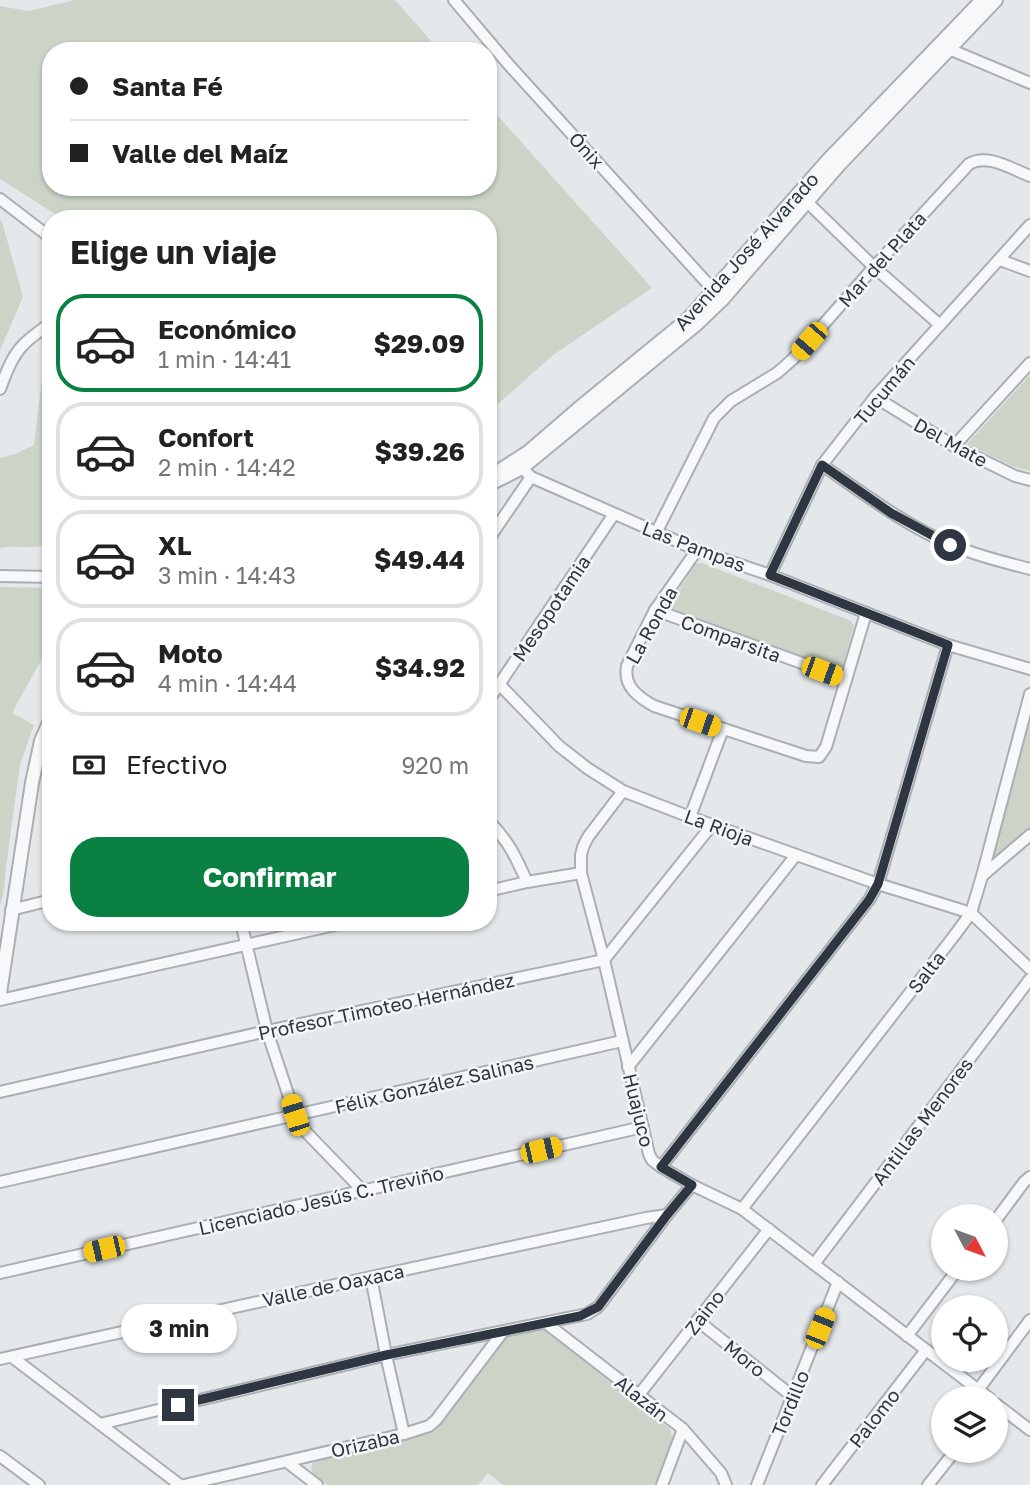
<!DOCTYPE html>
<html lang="es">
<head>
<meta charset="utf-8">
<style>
	body { margin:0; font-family:"Golos Text",sans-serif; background:#f6f6f6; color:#222; height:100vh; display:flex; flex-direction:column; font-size:26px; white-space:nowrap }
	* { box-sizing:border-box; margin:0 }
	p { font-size:23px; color:#767676 }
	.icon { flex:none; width:38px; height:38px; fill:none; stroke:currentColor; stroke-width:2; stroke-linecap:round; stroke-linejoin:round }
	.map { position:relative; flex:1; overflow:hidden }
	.drawer { position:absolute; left:42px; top:210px; width:455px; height:721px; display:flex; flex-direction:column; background:#fff; border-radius:28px; box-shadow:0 2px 5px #0004 }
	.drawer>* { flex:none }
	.guide { position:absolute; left:42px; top:42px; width:455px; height:154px; border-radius:28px; box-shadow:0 2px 5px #0004; display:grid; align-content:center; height:154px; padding:0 28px; background:#fff }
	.needle { width:46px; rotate:131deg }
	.tools { position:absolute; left:931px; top:1204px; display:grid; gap:14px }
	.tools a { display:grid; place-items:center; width:77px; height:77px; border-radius:50%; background:#fff; box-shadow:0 2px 5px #0004; font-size:35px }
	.end { position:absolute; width:32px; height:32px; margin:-16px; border:9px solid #2e3741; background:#fff; box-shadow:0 0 0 4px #fff }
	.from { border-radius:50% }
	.bubble { position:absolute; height:49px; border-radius:24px; background:#fff; box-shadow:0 2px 5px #0004; font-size:23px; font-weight:700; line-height:49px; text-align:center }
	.car { position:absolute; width:21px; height:42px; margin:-21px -10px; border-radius:9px; box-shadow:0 0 5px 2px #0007; background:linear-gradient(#f5c518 24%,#345 0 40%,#f5c518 0 76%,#345 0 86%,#f5c518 0) }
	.guide b { display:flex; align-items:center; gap:24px; height:66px; font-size:26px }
	.guide b+b { border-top:2px solid #e0e0e0 }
	.guide i { width:18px; height:18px; background:#222 }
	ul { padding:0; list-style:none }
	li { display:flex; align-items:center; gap:21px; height:98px; margin:0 14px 10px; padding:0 14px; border:4px solid #e0e0e0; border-radius:28px }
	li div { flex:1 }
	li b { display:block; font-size:26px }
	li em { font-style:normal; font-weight:700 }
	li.selected { border-color:#0b8043 }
	li>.icon { width:63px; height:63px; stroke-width:1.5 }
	h2 { padding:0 28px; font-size:32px; line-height:84px }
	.pay { display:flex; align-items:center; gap:18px; height:77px; padding:0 28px; font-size:26px }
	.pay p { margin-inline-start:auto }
	.button { display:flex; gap:14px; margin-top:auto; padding:14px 28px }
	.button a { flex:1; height:80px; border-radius:28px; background:#0b8043; color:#fff; font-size:28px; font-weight:700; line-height:80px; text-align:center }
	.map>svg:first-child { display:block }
	.green { fill:#cbd4c7 }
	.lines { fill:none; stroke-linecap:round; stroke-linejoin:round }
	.minor-casing { stroke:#aaafb5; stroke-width:14 }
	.tertiary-casing { stroke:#aaafb5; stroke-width:16 }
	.minor { stroke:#f7f8f9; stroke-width:10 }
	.tertiary { stroke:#f7f8f9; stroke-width:12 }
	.route { stroke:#2e3741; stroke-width:9 }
	.labels { text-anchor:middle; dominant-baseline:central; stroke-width:5; stroke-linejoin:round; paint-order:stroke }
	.street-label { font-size:19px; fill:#2e3741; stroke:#f4f6f8 }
</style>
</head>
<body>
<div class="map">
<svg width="1030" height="1485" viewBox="0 0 1030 1485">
	<rect width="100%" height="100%" fill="#e4e8eb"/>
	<g class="green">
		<polygon points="75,0 395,0 440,51 51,51 51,187 488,187 488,105 652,288 553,355 488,413 488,219 63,219 0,179 0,6 29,11"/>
		<polygon points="0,220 2,222 23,297 0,350"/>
		<path d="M51 369V543C35 551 17 544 0 548V458L15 454 34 445 42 379 45 373Z"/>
		<polygon points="1030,375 1030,471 1012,466 967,444"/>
		<polygon points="702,563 851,621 854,626 843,666 837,669 671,609 669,604 696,564"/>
		<polygon points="0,587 51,588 51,642 12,713 34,725 20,764 6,867 4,890 0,906"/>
		<polygon points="1030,694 1030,835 982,876"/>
		<path d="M544 1327 671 1430 672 1439 655 1485H503L488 1473 478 1485H328C319 1479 309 1475 312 1463L316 1461 432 1428 500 1345 513 1332Z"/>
	</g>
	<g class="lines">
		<defs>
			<g id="minor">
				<polyline points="454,0 509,65 718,295"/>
				<polyline points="949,49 1030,83"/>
				<polyline points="801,196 874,267 940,325"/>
				<polyline points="0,199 51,238"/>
				<polyline points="1000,260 1030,271"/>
				<path d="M0 389C6 373 12 356 24 344 32 336 42 330 51 322"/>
				<polyline points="875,397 954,446 1015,476 1030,480"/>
				<polyline points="954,446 1030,363"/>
				<polyline points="518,464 531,477 697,550 770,575 948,645 1030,669"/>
				<path d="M822 465C863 493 906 526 952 545 977 556 1004 562 1030 569"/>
				<path d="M656 533 714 418 731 401 777 373 793 359 874 267 969 164C987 153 1012 169 1030 176"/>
				<polyline points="488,540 531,477"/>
				<path d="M697 550 655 610 627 666C623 686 638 697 654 706L806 756 819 757 826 747 866 613"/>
				<polyline points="770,575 822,465 875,397 1030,225"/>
				<polyline points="0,576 51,577"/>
				<polyline points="655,610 846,679"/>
				<polyline points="500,685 559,746 587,768 623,791 690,817 878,884 971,913 1030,969"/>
				<polyline points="488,701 614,514"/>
				<polyline points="623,791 588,837 583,847 581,855 581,873 604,960 649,1154 652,1160 661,1167 692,1185 742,1209 989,1398"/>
				<polyline points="690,817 723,729"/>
				<path d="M488 820C509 842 515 855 527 882"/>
				<polyline points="982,876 1030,835"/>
				<polyline points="488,891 527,882 581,873"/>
				<polyline points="11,910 51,900"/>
				<polyline points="241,922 267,1031 295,1115 305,1131 363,1191"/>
				<polyline points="0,1000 348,922"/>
				<polyline points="628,1067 796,855"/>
				<polyline points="0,1092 267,1031 604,960 712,825"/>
				<polyline points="661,1167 869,900 878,884 948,645"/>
				<polyline points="0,1182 622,1041"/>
				<polyline points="742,1209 954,936 971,913 982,876 1030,694"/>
				<polyline points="996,1220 1024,1182 1030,1177"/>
				<polyline points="814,1264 1030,979"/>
				<polyline points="0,1273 643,1127"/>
				<polyline points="371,1277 386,1355 404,1434"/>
				<polyline points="697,1320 792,1396"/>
				<polyline points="546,1323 683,1429 721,1473 726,1485"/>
				<polyline points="907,1336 958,1269"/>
				<polyline points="12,1357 180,1485"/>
				<polyline points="0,1359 371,1277 646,1218 667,1215"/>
				<polyline points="978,1390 1030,1320"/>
				<polyline points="638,1396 769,1229"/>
				<polyline points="996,1404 1030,1430"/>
				<polyline points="100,1424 386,1355 587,1314 598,1307 602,1302 667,1215 692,1185"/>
				<polyline points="0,1456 39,1485"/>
				<polyline points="287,1462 317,1485"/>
				<polyline points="184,1485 404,1434 429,1426 436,1420 502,1333"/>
				<polyline points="662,1485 683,1429"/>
				<polyline points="757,1485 838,1282"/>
				<polyline points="822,1485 926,1350"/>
				<polyline points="928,1485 955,1451"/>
			</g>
			<g id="tertiary">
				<polyline points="497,472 528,452 579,408 688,319 827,161 982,0"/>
				<polyline points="488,485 522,468 698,323 722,300 839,165 996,0"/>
				<polyline points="0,993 32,783 41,741 51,718"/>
			</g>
		</defs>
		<use href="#minor" class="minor-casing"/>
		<use href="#tertiary" class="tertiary-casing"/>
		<use href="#minor" class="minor"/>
		<use href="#tertiary" class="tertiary"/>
	</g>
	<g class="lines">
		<polyline class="route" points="178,1405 386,1355 580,1316 598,1307 667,1215 692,1185 661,1167 869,900 878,884 948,645 770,575 822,465 891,513 950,545"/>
	</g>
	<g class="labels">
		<g class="street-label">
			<text transform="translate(587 150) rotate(48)">Ónix</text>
			<text transform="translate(746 251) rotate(-48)">Avenida José Alvarado</text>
			<text transform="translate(882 259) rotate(-48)">Mar del Plata</text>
			<text transform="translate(884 390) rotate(-50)">Tucumán</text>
			<text transform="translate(951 442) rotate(29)">Del Mate</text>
			<text transform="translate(694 546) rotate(21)">Las Pampas</text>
			<text transform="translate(551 608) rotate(-56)">Mesopotamia</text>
			<text transform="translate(651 625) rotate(-61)">La Ronda</text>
			<text transform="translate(731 638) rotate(20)">Comparsita</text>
			<text transform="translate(719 827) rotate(20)">La Rioja</text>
			<text transform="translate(926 972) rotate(-52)">Salta</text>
			<text transform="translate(386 1006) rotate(-12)">Profesor Timoteo Hernández</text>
			<text transform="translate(434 1084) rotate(-13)">Félix González Salinas</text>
			<text transform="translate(639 1110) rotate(76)">Huajuco</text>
			<text transform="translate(922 1121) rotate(-53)">Antillas Menores</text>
			<text transform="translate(321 1200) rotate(-13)">Licenciado Jesús C. Treviño</text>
			<text transform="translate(333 1285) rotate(-12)">Valle de Oaxaca</text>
			<text transform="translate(704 1312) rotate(-52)">Zaino</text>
			<text transform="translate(745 1358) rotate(39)">Moro</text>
			<text transform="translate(642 1398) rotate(38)">Alazán</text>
			<text transform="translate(790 1403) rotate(-68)">Tordillo</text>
			<text transform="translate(874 1418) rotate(-52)">Palomo</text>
			<text transform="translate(365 1443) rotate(-13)">Orizaba</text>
		</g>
	</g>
</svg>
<div class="tools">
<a><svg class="needle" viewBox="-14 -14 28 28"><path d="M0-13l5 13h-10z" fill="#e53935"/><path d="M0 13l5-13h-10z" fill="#767676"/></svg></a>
<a><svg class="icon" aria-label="locate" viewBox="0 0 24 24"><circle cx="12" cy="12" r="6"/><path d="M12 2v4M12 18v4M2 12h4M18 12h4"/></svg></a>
<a><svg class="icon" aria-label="layers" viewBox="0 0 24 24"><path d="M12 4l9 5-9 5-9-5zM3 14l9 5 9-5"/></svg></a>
</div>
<i class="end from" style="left:950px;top:545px"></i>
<i class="end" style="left:178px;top:1405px"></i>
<div class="bubble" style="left:121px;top:1304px;width:116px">3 min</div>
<i class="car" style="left:809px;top:341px;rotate:221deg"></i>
<i class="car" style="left:822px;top:671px;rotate:110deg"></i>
<i class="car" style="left:700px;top:722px;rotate:109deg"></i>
<i class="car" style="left:295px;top:1115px;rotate:342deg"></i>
<i class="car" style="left:541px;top:1150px;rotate:77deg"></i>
<i class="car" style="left:104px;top:1249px;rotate:257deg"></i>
<i class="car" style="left:820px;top:1328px;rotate:22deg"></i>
<div class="guide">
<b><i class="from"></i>Santa Fé</b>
<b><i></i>Valle del Maíz</b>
</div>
<section class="drawer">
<h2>Elige un viaje</h2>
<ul>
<li class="selected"><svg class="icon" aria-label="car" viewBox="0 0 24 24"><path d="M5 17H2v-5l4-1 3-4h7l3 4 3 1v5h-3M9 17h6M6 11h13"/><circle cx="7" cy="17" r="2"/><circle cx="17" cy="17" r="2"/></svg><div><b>Económico</b><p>1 min · 14:41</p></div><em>$29.09</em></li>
<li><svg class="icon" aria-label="car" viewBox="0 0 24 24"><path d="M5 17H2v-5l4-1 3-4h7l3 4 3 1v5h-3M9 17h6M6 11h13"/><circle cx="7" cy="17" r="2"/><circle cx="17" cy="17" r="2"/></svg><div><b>Confort</b><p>2 min · 14:42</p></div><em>$39.26</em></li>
<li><svg class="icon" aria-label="car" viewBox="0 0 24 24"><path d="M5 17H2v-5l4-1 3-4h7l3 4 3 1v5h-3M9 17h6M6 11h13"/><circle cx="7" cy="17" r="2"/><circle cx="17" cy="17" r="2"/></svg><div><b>XL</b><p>3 min · 14:43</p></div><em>$49.44</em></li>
<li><svg class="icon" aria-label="car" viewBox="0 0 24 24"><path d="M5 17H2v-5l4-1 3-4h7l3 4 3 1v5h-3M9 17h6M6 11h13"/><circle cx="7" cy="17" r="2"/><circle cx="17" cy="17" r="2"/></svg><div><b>Moto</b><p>4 min · 14:44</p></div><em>$34.92</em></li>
</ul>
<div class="pay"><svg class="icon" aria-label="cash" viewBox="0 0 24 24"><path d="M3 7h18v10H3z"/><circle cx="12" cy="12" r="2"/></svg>Efectivo<p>920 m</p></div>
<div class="button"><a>Confirmar</a></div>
</section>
</div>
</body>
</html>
